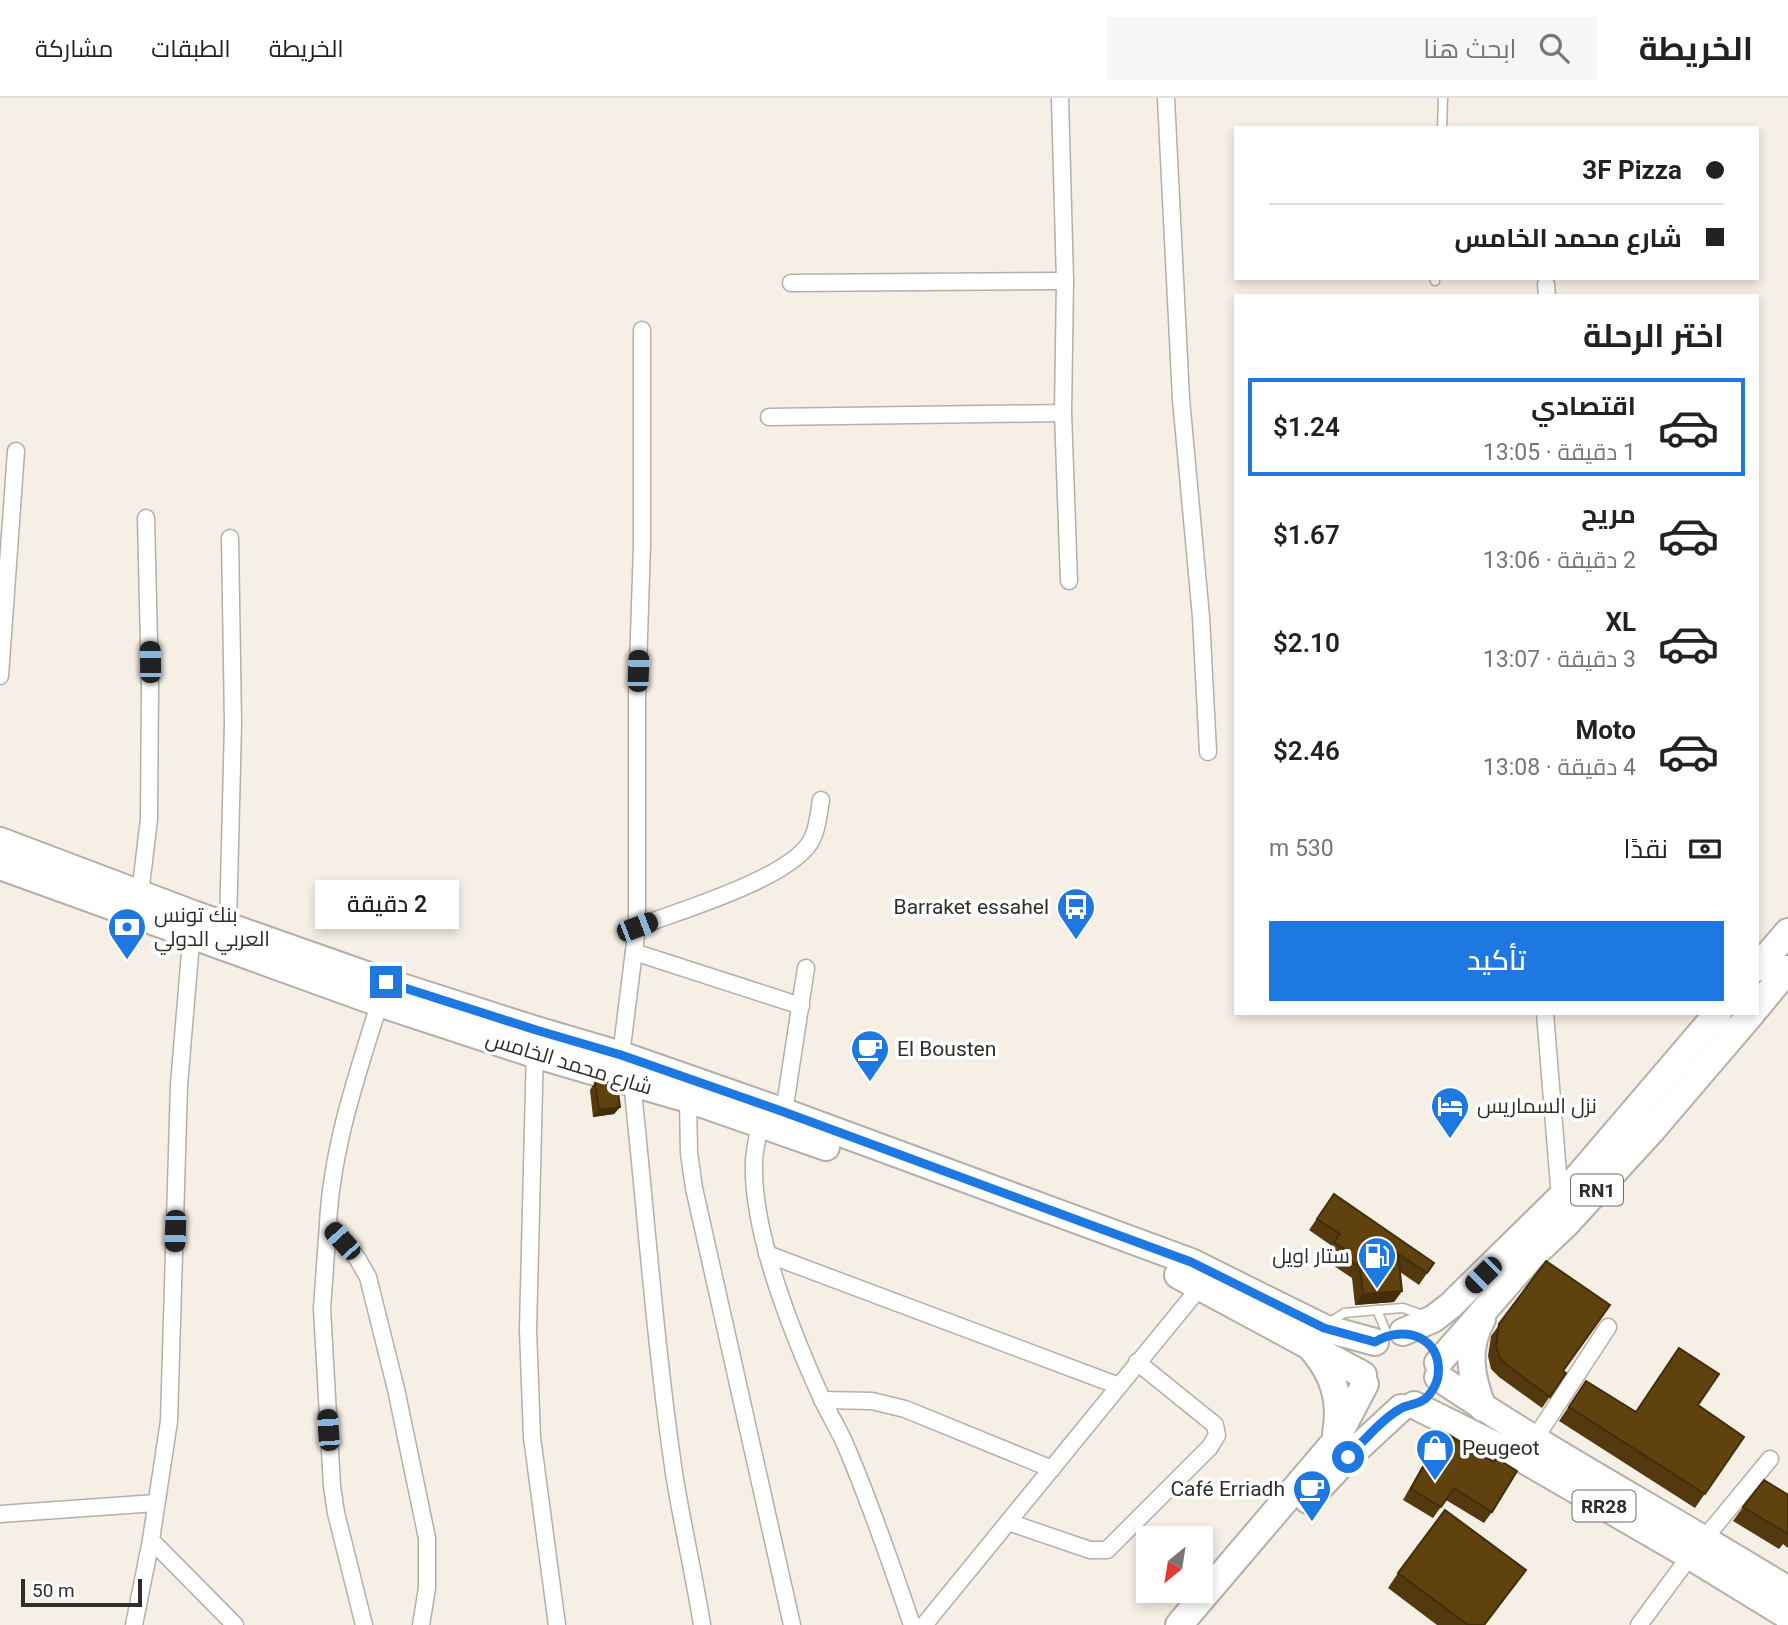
<!DOCTYPE html>
<html lang="ar">
<head>
<meta charset="utf-8">
<style>
	body { margin:0; font-family:Roboto,Cairo,sans-serif; background:#f6f6f6; color:#222; direction:rtl; height:100vh; display:flex; flex-direction:column; font-size:26px; white-space:nowrap }
	* { box-sizing:border-box; margin:0 }
	p { font-size:23px; color:#767676 }
	.icon { flex:none; width:38px; height:38px; fill:none; stroke:currentColor; stroke-width:2; stroke-linecap:round; stroke-linejoin:round }
	.map { position:relative; flex:1; overflow:hidden; direction:ltr }
	.panel { position:absolute; left:1234px; top:196px; width:525px; height:721px; display:flex; flex-direction:column; background:#fff; border-radius:0px; box-shadow:0 4px 10px #0003; direction:rtl }
	.panel>* { flex:none }
	.guide { position:absolute; left:1234px; top:28px; width:525px; height:154px; border-radius:0px; box-shadow:0 4px 10px #0003; direction:rtl; display:grid; align-content:center; height:154px; padding:0 35px; background:#fff }
	.needle { width:46px; rotate:210deg }
	.buttons { position:absolute; left:1136px; top:1428px; display:grid; gap:14px }
	.buttons a { display:grid; place-items:center; width:77px; height:77px; border-radius:0px; background:#fff; box-shadow:0 4px 10px #0003; font-size:35px }
	.scale { position:absolute; left:21px; bottom:18px; width:121px; box-sizing:border-box; padding-left:7px; border:4px solid #302e2a; border-top:0; font-size:19px; line-height:24px; white-space:nowrap; color:#302e2a; -webkit-text-stroke:5px #fff; paint-order:stroke }
	.end { position:absolute; width:32px; height:32px; margin:-16px; border:9px solid #1e78e2; background:#fff; box-shadow:0 0 0 4px #fff }
	.from { border-radius:50% }
	.bubble { position:absolute; height:49px; border-radius:0px; background:#fff; box-shadow:0 4px 10px #0003; font-size:23px; font-weight:600; line-height:49px; text-align:center; direction:rtl }
	.car { position:absolute; width:21px; height:42px; margin:-21px -10px; border-radius:9px; box-shadow:0 0 5px 2px #0007; background:linear-gradient(#222 24%,#8ab4d8 0 40%,#222 0 76%,#8ab4d8 0 86%,#222 0) }
	.guide b { display:flex; align-items:center; gap:24px; height:66px; font-size:26px }
	.guide b+b { border-top:2px solid #e0e0e0 }
	.guide i { width:18px; height:18px; background:#222 }
	ul { padding:0; list-style:none }
	li { display:flex; align-items:center; gap:21px; height:98px; margin:0 14px 10px; padding:0 21px; border:4px solid transparent; border-radius:0px }
	li div { flex:1 }
	li b { display:block; font-size:26px }
	li em { font-style:normal; font-weight:600 }
	li.selected { border-color:#1e78e2 }
	li>.icon { width:63px; height:63px; stroke-width:1.5 }
	h2 { padding:0 35px; font-size:32px; line-height:84px }
	.pay { display:flex; align-items:center; gap:18px; height:77px; padding:0 35px; font-size:26px }
	.pay p { margin-inline-start:auto }
	.cta { display:flex; gap:14px; margin-top:auto; padding:14px 35px }
	.cta a { flex:1; height:80px; border-radius:0px; background:#1e78e2; color:#fff; font-size:28px; font-weight:600; line-height:80px; text-align:center }
	header { display:flex; align-items:center; gap:42px; box-sizing:border-box; height:98px; padding:0 35px; background:#fff; border-bottom:2px solid #e0e0e0 }
	header strong { font-size:33px }
	nav { display:flex; gap:38px; margin-inline-start:auto; font-size:24px }
	.search { width:490px; height:63px; background:#f6f6f6; display:flex; align-items:center; gap:18px; box-sizing:border-box; padding:0 24px; border-radius:0px; color:#767676; font-size:26px }
	.map>svg:first-child { display:block }
	.lines { fill:none; stroke-linecap:round; stroke-linejoin:round }
	.service-casing { stroke:#b5afa6; stroke-width:11 }
	.minor-casing { stroke:#b5afa6; stroke-width:19 }
	.primary-casing { stroke:#b5afa6; stroke-width:30 }
	.service { stroke:#fff; stroke-width:8 }
	.minor { stroke:#fff; stroke-width:16 }
	.primary { stroke:#fff; stroke-width:26 }
	.wall { fill:#53390d }
	.shaded-wall { fill:#432e0a }
	.building { fill:#60420f; stroke:#432e0a; stroke-width:2 }
	.route { stroke:#1e78e2; stroke-width:9 }
	.labels { text-anchor:middle; dominant-baseline:central; stroke-width:7; stroke-linejoin:round; paint-order:stroke }
	.shield { fill:#fff; stroke:#6e6d6a; stroke-width:2 }
	.shield-label { font-size:19px; font-weight:bold; fill:#302e2a }
	.poi-label { font-size:21px; fill:#302e2a; stroke:#fff; text-anchor:start }
	.street-label { font-size:21px; fill:#302e2a; stroke:#fff }
</style>
</head>
<body>
<header>
<strong>الخريطة</strong>
<div class="search"><svg class="icon" aria-label="search" viewBox="0 0 24 24"><circle cx="10" cy="10" r="6"/><path d="M15 15l6 6"/></svg>ابحث هنا</div>
<nav><a>الخريطة</a><a>الطبقات</a><a>مشاركة</a></nav>
</header>
<div class="map">
<svg width="1788" height="1527" viewBox="0 0 1788 1527">
	<rect width="100%" height="100%" fill="#f6efe6"/>
	<g class="lines">
		<defs>
			<g id="service">
				<polyline points="1442,30 1443,0"/>
				<polyline points="1434,180 1435,183"/>
				<polyline points="1377,1212 1387,1236"/>
				<polyline points="1329,1225 1344,1215 1377,1212 1403,1210 1423,1217"/>
			</g>
			<g id="minor">
				<polyline points="1060,0 1065,183 1063,315 1069,483"/>
				<polyline points="1166,0 1181,301 1201,519 1208,654"/>
				<polyline points="791,185 1065,183"/>
				<polyline points="1546,186 1547,198"/>
				<polyline points="769,319 1063,315"/>
				<polyline points="0,578 16,353"/>
				<polyline points="140,796 149,721 150,588 146,420"/>
				<polyline points="228,828 233,626 230,440"/>
				<path d="M637 829C678 813 797 779 813 739 818 728 819 713 821 702"/>
				<polyline points="192,831 179,987 169,1323 151,1442 235,1527"/>
				<polyline points="634,854 801,908"/>
				<path d="M381 900C358 974 332 1048 328 1126L357 1160 368 1179 396 1291 427 1440V1490L421 1527"/>
				<polyline points="1545,915 1560,1100"/>
				<polyline points="535,950 528,1232 532,1339 557,1527"/>
				<polyline points="621,957 637,829 637,599 642,447 642,232"/>
				<path d="M632 984C646 1115 655 1246 674 1375 682 1426 694 1476 702 1527"/>
				<polyline points="688,1001 689,1055 694,1090 792,1527"/>
				<polyline points="784,1014 806,870"/>
				<path d="M760 1025C758 1037 755 1050 754 1062 751 1133 792 1235 822 1301 830 1318 841 1335 848 1353 872 1410 892 1468 912 1527"/>
				<polyline points="328,1126 322,1211 332,1388 336,1415 364,1527"/>
				<polyline points="767,1156 1119,1288"/>
				<polyline points="822,1302 872,1303 905,1311 1052,1371"/>
				<polyline points="1534,1342 1608,1229"/>
				<polyline points="0,1416 156,1405"/>
				<polyline points="1008,1424 1090,1452 1107,1452 1210,1349 1217,1337 1215,1327 1137,1264"/>
				<polyline points="134,1527 151,1442"/>
				<polyline points="924,1527 1200,1189"/>
				<polyline points="1639,1527 1690,1458 1770,1361"/>
			</g>
			<g id="primary">
				<polyline points="0,743 193,816 386,884 536,932 621,957 784,1014 1191,1164 1324,1230 1375,1244"/>
				<polyline points="0,768 379,905 534,956 688,1001 826,1049"/>
				<polyline points="1757,870 1788,834"/>
				<polyline points="1757,909 1788,871"/>
				<polyline points="1178,1177 1363,1277"/>
				<path d="M1482 1221C1465 1251 1471 1280 1483 1310"/>
				<polyline points="1403,1234 1433,1221 1450,1208 1560,1100 1718,915"/>
				<path d="M1313 1252C1334 1277 1342 1303 1336 1336"/>
				<polyline points="1438,1265 1530,1160 1566,1126 1652,1032 1752,915"/>
				<path d="M1438 1279C1551 1356 1672 1420 1788 1492"/>
				<polyline points="1414,1307 1521,1360 1690,1458 1788,1518"/>
				<polyline points="1308,1402 1348,1359 1401,1310"/>
				<polyline points="1179,1527 1334,1345 1365,1286"/>
			</g>
		</defs>
		<use href="#service" class="service-casing"/>
		<use href="#minor" class="minor-casing"/>
		<use href="#primary" class="primary-casing"/>
		<use href="#service" class="service"/>
		<use href="#minor" class="minor"/>
		<use href="#primary" class="primary"/>
	</g>
	<g class="wall">
		<polygon points="595,984 620,1009 614,1016 593,1019 590,992"/>
		<polygon points="1334,1096 1434,1165 1419,1187 1400,1174 1402,1193 1394,1204 1355,1207 1352,1180 1334,1168 1338,1163 1326,1155 1332,1148 1309,1132"/>
		<polygon points="1546,1163 1563,1273 1566,1275 1542,1310 1499,1279 1491,1271 1488,1258 1491,1238"/>
		<polygon points="1586,1283 1636,1314 1698,1307 1744,1339 1695,1410 1559,1323"/>
		<polygon points="1443,1333 1492,1414 1484,1425 1446,1402 1433,1420 1403,1402 1435,1345"/>
		<polygon points="1788,1397 1788,1450 1783,1446 1779,1451 1733,1423 1743,1409"/>
		<polygon points="1526,1472 1485,1527 1437,1527 1388,1490 1398,1475"/>
	</g>
	<g class="shaded-wall">
		<polygon points="620,1009 614,1016 593,1019 599,1012"/>
		<polygon points="1402,1193 1394,1204 1355,1207 1363,1196"/>
	</g>
	<g class="building">
		<polygon points="603,983 617,987 620,1009 599,1012 595,984"/>
		<polygon points="1334,1096 1434,1165 1427,1175 1398,1156 1402,1193 1363,1196 1360,1169 1342,1157 1346,1152 1334,1144 1340,1136 1317,1121"/>
		<polygon points="1546,1163 1610,1207 1563,1273 1566,1275 1550,1299 1507,1267 1499,1259 1496,1247 1499,1226"/>
		<polygon points="1679,1250 1719,1276 1698,1307 1744,1339 1705,1396 1569,1309 1586,1283 1636,1314"/>
		<polygon points="1443,1333 1494,1364 1496,1360 1517,1373 1492,1414 1454,1390 1441,1409 1411,1391"/>
		<polygon points="1764,1382 1788,1397 1788,1436 1743,1409"/>
		<polygon points="1445,1412 1526,1472 1484,1527 1468,1527 1398,1475"/>
	</g>
	<g class="lines">
		<path class="route" d="M386 884 536 932 621 957 784 1014 1191 1164 1324 1230 1375 1244C1404 1226 1443 1239 1438 1278 1437 1286 1431 1296 1425 1301 1417 1307 1408 1306 1400 1311 1382 1321 1363 1344 1348 1359"/>
	</g>
	<defs>
		<symbol id="bus-pin" viewBox="-11 -11 22 30"><path d="M0 17L-7.5 6A9.5 9.5 0 1 1 7.5 6Z" fill="#1e78e2" stroke="#fff"/><path d="M-5-6H5V4H4V6H2V4H-2V6H-4V4H-5ZM-3.5-4V0h7V-4ZM-3.5 1.2v1.5H-2V1.2ZM2 1.2v1.5H3.5V1.2Z" fill="#fff"/></symbol>
		<symbol id="bank-pin" viewBox="-11 -11 22 30"><path d="M0 17L-7.5 6A9.5 9.5 0 1 1 7.5 6Z" fill="#1e78e2" stroke="#fff"/><path d="M-6-4H6V4H-6ZM0-2.3a2.3 2.3 0 1 0 0 4.6a2.3 2.3 0 1 0 0-4.6Z" fill="#fff"/></symbol>
		<symbol id="cafe-pin" viewBox="-11 -11 22 30"><path d="M0 17L-7.5 6A9.5 9.5 0 1 1 7.5 6Z" fill="#1e78e2" stroke="#fff"/><path d="M-5.5-4.5H6V0H3Q3 3.5 0 3.5H-2.5Q-5.5 3.5-5.5 0ZM3-3.2v2h1.7v-2ZM-6 4.5H4V6H-6Z" fill="#fff"/></symbol>
		<symbol id="hotel-pin" viewBox="-11 -11 22 30"><path d="M0 17L-7.5 6A9.5 9.5 0 1 1 7.5 6Z" fill="#1e78e2" stroke="#fff"/><path d="M-6-4.5h1.5V1H6V5H4.5V3h-9V5H-6ZM-4 0a1.8 1.8 0 1 1 3.6 0ZM.5 0V-2.5h3Q6-2.5 6 0Z" fill="#fff"/></symbol>
		<symbol id="fuel-pin" viewBox="-11 -11 22 30"><path d="M0 17L-7.5 6A9.5 9.5 0 1 1 7.5 6Z" fill="#1e78e2" stroke="#fff"/><path d="M-5.5-6h7V0h2V4h1.3V-2.5L3-4.5l.8-.8L6-3V5H2.5V1h-1V6h-7ZM-4.2-4.7v3.2H.2V-4.7Z" fill="#fff"/></symbol>
		<symbol id="shop-pin" viewBox="-11 -11 22 30"><path d="M0 17L-7.5 6A9.5 9.5 0 1 1 7.5 6Z" fill="#1e78e2" stroke="#fff"/><path d="M-5-2.5h2.3a2.7 3.5 0 0 1 5.4 0H5L5.5 6h-11ZM-1.5-2.5h3a1.5 2.3 0 0 0-3 0Z" fill="#fff"/></symbol>
	</defs>
	<g fill-rule="evenodd">
		<use href="#bus-pin" x="1054" y="787" width="44" height="60"/>
		<use href="#bank-pin" x="105" y="807" width="44" height="60"/>
		<use href="#cafe-pin" x="848" y="929" width="44" height="60"/>
		<use href="#hotel-pin" x="1428" y="986" width="44" height="60"/>
		<use href="#fuel-pin" x="1355" y="1136" width="44" height="60"/>
		<use href="#shop-pin" x="1413" y="1328" width="44" height="60"/>
		<use href="#cafe-pin" x="1290" y="1369" width="44" height="60"/>
	</g>
	<g class="labels">
		<g class="shield">
			<rect x="1571" y="1076.5" width="52" height="31" rx="5"/>
			<rect x="1572.5" y="1392.5" width="63" height="31" rx="5"/>
		</g>
		<g class="shield-label">
			<text x="1597" y="1092">RN1</text>
			<text x="1604" y="1408">RR28</text>
		</g>
		<g class="poi-label">
			<text x="1049" y="809" text-anchor="end">Barraket essahel</text>
			<text x="154" y="817">بنك تونس<tspan x="154" dy="24">العربي الدولي</tspan></text>
			<text x="897" y="951">El Bousten</text>
			<text x="1477" y="1008">نزل السماريس</text>
			<text x="1350" y="1158" text-anchor="end">ستار اويل</text>
			<text x="1462" y="1350">Peugeot</text>
			<text x="1285" y="1391" text-anchor="end">Café Erriadh</text>
		</g>
		<g class="street-label">
			<text transform="translate(569 965) rotate(17)">شارع محمد الخامس</text>
		</g>
	</g>
</svg>
<div class="buttons">
<a><svg class="needle" viewBox="-14 -14 28 28"><path d="M0-13l5 13h-10z" fill="#e53935"/><path d="M0 13l5-13h-10z" fill="#767676"/></svg></a>
</div>
<div class="scale">50 m</div>
<i class="end from" style="left:1348px;top:1359px"></i>
<i class="end" style="left:386px;top:884px"></i>
<div class="bubble" style="left:315px;top:782px;width:144px">2 دقيقة</div>
<i class="car" style="left:150px;top:564px;rotate:359deg"></i>
<i class="car" style="left:638px;top:573px;rotate:2deg"></i>
<i class="car" style="left:637px;top:829px;rotate:69deg"></i>
<i class="car" style="left:175px;top:1133px;rotate:182deg"></i>
<i class="car" style="left:342px;top:1143px;rotate:318deg"></i>
<i class="car" style="left:1483px;top:1177px;rotate:225deg"></i>
<i class="car" style="left:328px;top:1332px;rotate:356deg"></i>
<div class="guide">
<b><i class="from"></i>3F Pizza</b>
<b><i></i>شارع محمد الخامس</b>
</div>
<section class="panel">
<h2>اختر الرحلة</h2>
<ul>
<li class="selected"><svg class="icon" aria-label="car" viewBox="0 0 24 24"><path d="M5 17H2v-5l4-1 3-4h7l3 4 3 1v5h-3M9 17h6M6 11h13"/><circle cx="7" cy="17" r="2"/><circle cx="17" cy="17" r="2"/></svg><div><b>اقتصادي</b><p>1 دقيقة · 13:05</p></div><em>$1.24</em></li>
<li><svg class="icon" aria-label="car" viewBox="0 0 24 24"><path d="M5 17H2v-5l4-1 3-4h7l3 4 3 1v5h-3M9 17h6M6 11h13"/><circle cx="7" cy="17" r="2"/><circle cx="17" cy="17" r="2"/></svg><div><b>مريح</b><p>2 دقيقة · 13:06</p></div><em>$1.67</em></li>
<li><svg class="icon" aria-label="car" viewBox="0 0 24 24"><path d="M5 17H2v-5l4-1 3-4h7l3 4 3 1v5h-3M9 17h6M6 11h13"/><circle cx="7" cy="17" r="2"/><circle cx="17" cy="17" r="2"/></svg><div><b>XL</b><p>3 دقيقة · 13:07</p></div><em>$2.10</em></li>
<li><svg class="icon" aria-label="car" viewBox="0 0 24 24"><path d="M5 17H2v-5l4-1 3-4h7l3 4 3 1v5h-3M9 17h6M6 11h13"/><circle cx="7" cy="17" r="2"/><circle cx="17" cy="17" r="2"/></svg><div><b>Moto</b><p>4 دقيقة · 13:08</p></div><em>$2.46</em></li>
</ul>
<div class="pay"><svg class="icon" aria-label="cash" viewBox="0 0 24 24"><path d="M3 7h18v10H3z"/><circle cx="12" cy="12" r="2"/></svg>نقدًا<p>530 m</p></div>
<div class="cta"><a>تأكيد</a></div>
</section>
</div>
</body>
</html>
